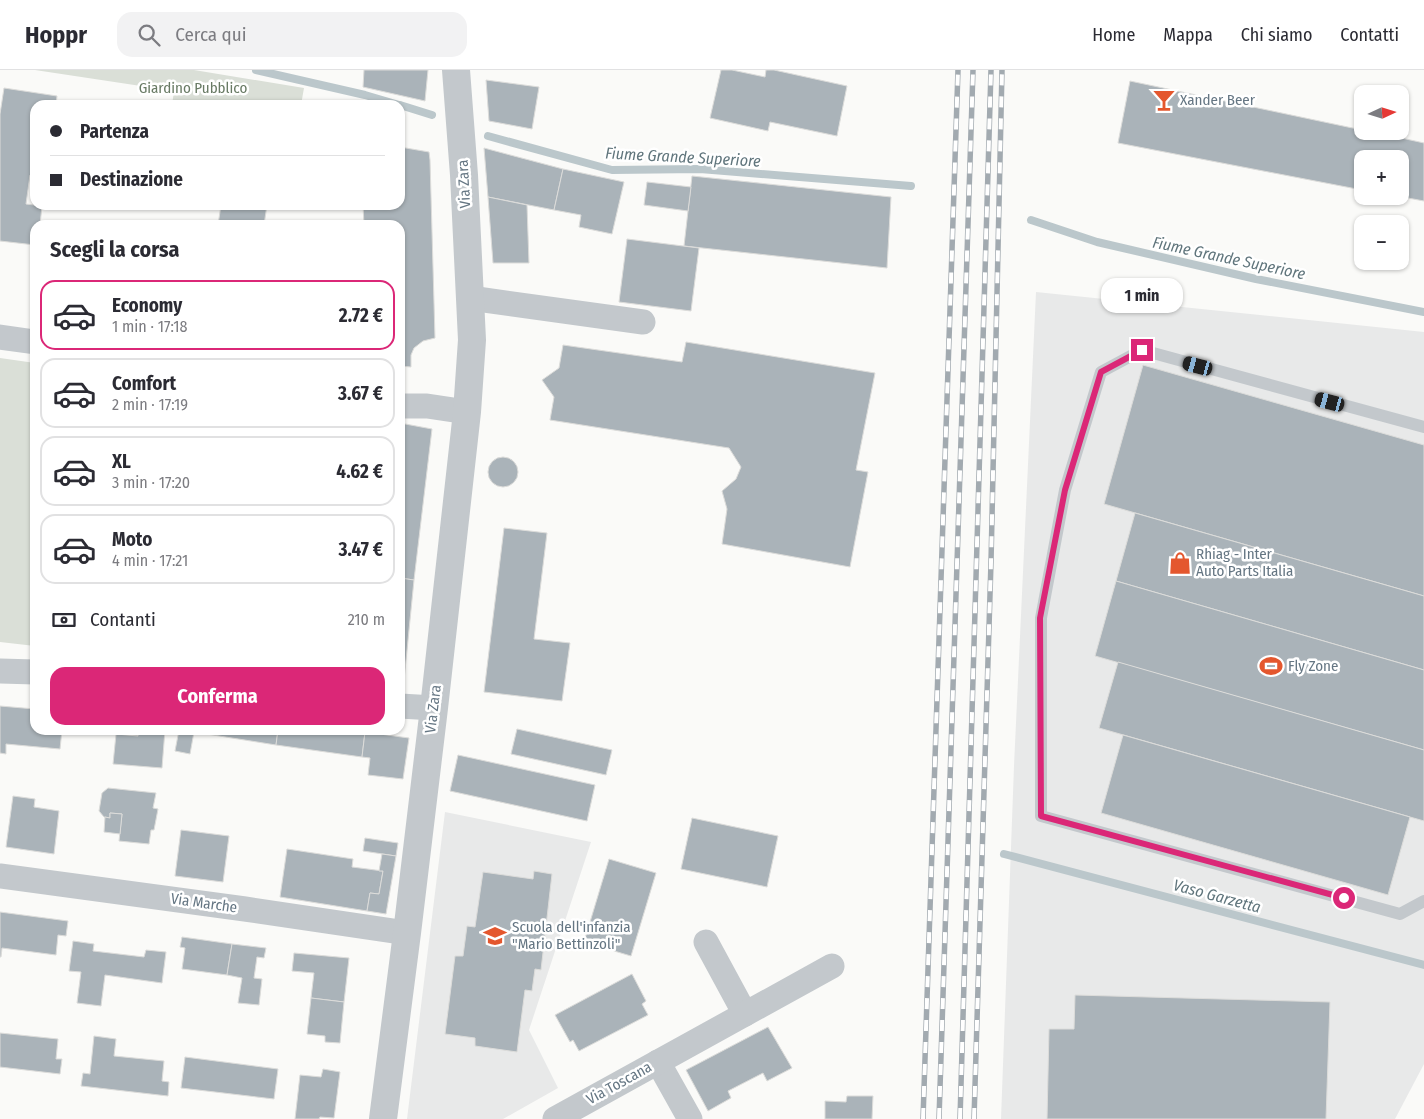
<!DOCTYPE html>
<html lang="it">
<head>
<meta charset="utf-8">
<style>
	body { margin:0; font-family:"Fira Sans Condensed",sans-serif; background:#f2f2f3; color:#2b2b33; height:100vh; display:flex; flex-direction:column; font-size:19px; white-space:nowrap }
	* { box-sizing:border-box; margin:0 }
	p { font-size:16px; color:#7c7c81 }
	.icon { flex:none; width:28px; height:28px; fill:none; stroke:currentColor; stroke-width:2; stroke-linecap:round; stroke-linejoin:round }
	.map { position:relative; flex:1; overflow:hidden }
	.side { position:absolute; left:30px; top:150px; width:375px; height:515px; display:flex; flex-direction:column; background:#fff; border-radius:15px; box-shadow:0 1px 4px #0004 }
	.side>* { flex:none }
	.hud { position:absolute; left:30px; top:30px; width:375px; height:110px; border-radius:15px; box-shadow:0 1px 4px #0004; display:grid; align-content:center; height:110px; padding:0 20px; background:#fff }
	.needle { width:32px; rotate:86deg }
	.buttons { position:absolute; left:1354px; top:15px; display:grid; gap:10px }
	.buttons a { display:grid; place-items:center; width:55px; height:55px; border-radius:10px; background:#fff; box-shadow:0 1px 4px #0004; font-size:25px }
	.end { position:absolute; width:22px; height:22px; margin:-11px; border:6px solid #db2777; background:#fff; box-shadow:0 0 0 2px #fff }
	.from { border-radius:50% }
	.bubble { position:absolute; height:35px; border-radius:15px; background:#fff; box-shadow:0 1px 4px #0004; font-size:16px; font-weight:700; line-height:35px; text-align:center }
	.car { position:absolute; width:15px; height:30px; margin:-15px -8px; border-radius:6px; box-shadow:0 0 4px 1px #0007; background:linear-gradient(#222 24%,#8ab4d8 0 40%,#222 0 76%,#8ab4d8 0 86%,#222 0) }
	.hud b { display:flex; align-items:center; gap:18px; height:48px; font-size:19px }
	.hud b+b { border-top:1px solid #e1e1e2 }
	.hud i { width:12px; height:12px; background:#2b2b33 }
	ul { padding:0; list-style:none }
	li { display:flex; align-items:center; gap:15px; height:70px; margin:0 10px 8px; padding:0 10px; border:2px solid #e1e1e2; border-radius:15px }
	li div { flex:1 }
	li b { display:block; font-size:19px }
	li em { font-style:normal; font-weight:700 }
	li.selected { border-color:#db2777 }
	li>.icon { width:45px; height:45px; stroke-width:1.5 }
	h2 { padding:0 20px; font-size:22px; line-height:60px }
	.pay { display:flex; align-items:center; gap:12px; height:55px; padding:0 20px; font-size:19px }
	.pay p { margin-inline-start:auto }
	.primary-button { display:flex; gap:10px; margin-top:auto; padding:10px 20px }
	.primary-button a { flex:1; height:58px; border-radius:15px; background:#db2777; color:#fff; font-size:20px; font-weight:700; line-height:58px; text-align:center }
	header { display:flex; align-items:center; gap:30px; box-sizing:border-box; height:70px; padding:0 25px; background:#fff; border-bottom:1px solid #e1e1e2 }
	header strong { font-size:24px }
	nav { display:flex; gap:28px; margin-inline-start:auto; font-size:18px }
	.search { width:350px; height:45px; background:#f2f2f3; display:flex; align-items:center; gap:12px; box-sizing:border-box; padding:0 18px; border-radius:15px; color:#7c7c81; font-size:19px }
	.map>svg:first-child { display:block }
	.built { fill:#e8e9e9 }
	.green { fill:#dadfd7 }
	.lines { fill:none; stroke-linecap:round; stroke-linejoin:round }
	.stream { stroke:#bbc7cb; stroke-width:8 }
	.building { fill:#aab3b9; stroke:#dcdcda }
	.service { stroke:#c3c8cc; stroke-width:12 }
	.minor { stroke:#c3c8cc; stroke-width:25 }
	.tertiary { stroke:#c3c8cc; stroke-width:28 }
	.rail-casing { stroke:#a2aab0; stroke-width:5.5 }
	.rail { stroke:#fff; stroke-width:4; stroke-dasharray:11; stroke-linecap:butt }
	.route { stroke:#db2777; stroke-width:6 }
	.labels { text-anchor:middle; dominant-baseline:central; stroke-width:5; stroke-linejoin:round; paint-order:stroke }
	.park-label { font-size:15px; fill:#687a64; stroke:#fff }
	.poi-label { font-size:15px; fill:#657683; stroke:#fff; text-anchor:start }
	.street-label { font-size:15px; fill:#657683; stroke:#fff }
	.water-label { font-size:16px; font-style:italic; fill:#60757c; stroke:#fff }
</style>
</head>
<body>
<header>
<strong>Hoppr</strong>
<div class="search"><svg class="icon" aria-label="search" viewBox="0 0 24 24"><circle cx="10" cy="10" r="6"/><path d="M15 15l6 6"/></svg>Cerca qui</div>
<nav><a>Home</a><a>Mappa</a><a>Chi siamo</a><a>Contatti</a></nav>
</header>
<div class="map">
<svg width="1424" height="1049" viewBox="0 0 1424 1049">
	<rect width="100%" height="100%" fill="#fafaf8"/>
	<g class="built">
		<polygon points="1036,222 1424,262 1424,994 1395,1049 1001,1049 1014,696"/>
		<polygon points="445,742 591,772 529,960 558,1018 503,1049 407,1049"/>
	</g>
	<g class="green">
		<polygon points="35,0 194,0 304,18 301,35 172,35 174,21"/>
		<polygon points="0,288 35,293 35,576 0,572"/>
	</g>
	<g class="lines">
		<g class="stream">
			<polyline points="256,0 365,25 399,35"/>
			<polyline points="400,35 432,45"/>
			<polyline points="488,66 612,100 700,99 911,116"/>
			<polyline points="1031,150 1097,172 1256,209 1424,242"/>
			<polyline points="1004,784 1424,895"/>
		</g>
	</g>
	<g class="building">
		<polygon points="364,0 428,0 425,31 363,17"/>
		<polygon points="721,0 732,0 765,7 766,0 774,0 847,16 837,66 770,52 768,61 710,48"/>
		<polygon points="486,10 539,17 532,59 489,51"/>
		<polygon points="1130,11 1362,60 1362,61 1370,61 1424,73 1424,131 1397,126 1400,126 1400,89 1362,89 1362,120 1118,73"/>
		<polygon points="4,18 57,26 56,35 35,35 35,105 30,105 26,134 42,136 40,155 35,155 35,175 0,171 0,44"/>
		<polygon points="400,77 429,82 430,90 435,268 423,271 414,278 411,285 411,297 400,296 400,155 364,155 363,135 400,135"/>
		<polygon points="484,78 563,99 554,140 488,127"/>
		<polygon points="563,99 624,112 612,164 579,157 581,145 554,140"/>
		<polygon points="692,106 891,127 887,198 684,176"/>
		<polygon points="647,112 691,117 688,141 644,135"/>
		<polygon points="488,127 527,135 529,193 493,193"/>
		<polygon points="221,135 267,135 264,155 218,155"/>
		<polygon points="627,169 699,178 691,241 619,232"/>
		<polygon points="686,272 875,303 856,400 868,402 850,497 722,474 727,439 722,421 736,409 741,397 729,378 550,350 554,327 542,310 559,298 563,275 682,292"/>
		<polygon points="1143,295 1424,375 1424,526 1104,434"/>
		<polygon points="400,353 432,359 414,510 400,508"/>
		<circle cx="503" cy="402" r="15"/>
		<polygon points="1135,443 1424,526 1424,600 1116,511"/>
		<polygon points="504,458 547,463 534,569 570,573 562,631 484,622"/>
		<polygon points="400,508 414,510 404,610 400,610"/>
		<polygon points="1116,511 1424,600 1424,680 1095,586"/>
		<polygon points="1118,592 1424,680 1424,751 1099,658"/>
		<polygon points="0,636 35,639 35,660 62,660 60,679 6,674 6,684 0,683"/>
		<polygon points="517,659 612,680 606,705 511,684"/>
		<polygon points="116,660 138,660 138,666 116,664"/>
		<polygon points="138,660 165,660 162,698 113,694 116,664 138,666"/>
		<polygon points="179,660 278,660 276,675 194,662 190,684 175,681"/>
		<polygon points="278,660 350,660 365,662 362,687 276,675"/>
		<polygon points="365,662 409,668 403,709 368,705 370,688 362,687"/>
		<polygon points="1123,665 1410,747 1388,825 1101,743"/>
		<polygon points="458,685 595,715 587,751 450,721"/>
		<polygon points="108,718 156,723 153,738 158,739 154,760 151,760 149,774 119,771 122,744 110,743 110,748 104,747 99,741 102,723"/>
		<polygon points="13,726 35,729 34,737 59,741 54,784 6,777"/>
		<polygon points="110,743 122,744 120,764 104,762 105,747 110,748"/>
		<polygon points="692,748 778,766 767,817 681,799"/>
		<polygon points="181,760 229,766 223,812 175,806"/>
		<polygon points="365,768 398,773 396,786 363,781"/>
		<polygon points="287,779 353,789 352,797 383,801 379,824 370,823 367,841 280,827"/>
		<polygon points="382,784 396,786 386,844 367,841 370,823 379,824 383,801 379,801"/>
		<polygon points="609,789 656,803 631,886 584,872"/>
		<polygon points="534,801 552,804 541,900 535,899 532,921 525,920 517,982 475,976 475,968 445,964 455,886 463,886 467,856 475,857 483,802 533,809"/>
		<polygon points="0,842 68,851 66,866 58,865 56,885 2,878 1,887 0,887"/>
		<polygon points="182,867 232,874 227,905 182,899 185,878 180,877"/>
		<polygon points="73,871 94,874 93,881 144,887 146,880 166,882 162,913 105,905 101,936 77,933 81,902 69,901"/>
		<polygon points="232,874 266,878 264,888 257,887 254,908 262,909 259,935 238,933 242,908 227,905"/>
		<polygon points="294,883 349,888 344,932 311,928 314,903 292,901"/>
		<polygon points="632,904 646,931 642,934 648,945 579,981 573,970 570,972 555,945"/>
		<polygon points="1075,925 1330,932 1326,1049 1047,1049 1049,959 1074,959"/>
		<polygon points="311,928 344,932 340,973 325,972 325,966 307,964"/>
		<polygon points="768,957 792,998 767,1011 763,1003 728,1021 731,1028 708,1041 686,1000"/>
		<polygon points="0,963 58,969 56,989 62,989 60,1004 0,997"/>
		<polygon points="94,966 116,969 114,986 164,991 162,1011 169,1012 168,1026 81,1016 83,1003 90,1004"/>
		<polygon points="185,987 278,999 274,1029 181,1018"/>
		<polygon points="323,999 340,1002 334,1048 320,1047 319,1049 295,1049 300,1005 321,1007"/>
		<polygon points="847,1026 873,1026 872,1049 825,1049 825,1031 846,1032"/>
	</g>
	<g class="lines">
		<polyline class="service" points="1424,357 1142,280 1101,302 1065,420 1041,548 1041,746 1400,844 1424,831"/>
		<g class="minor">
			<polyline points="470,228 643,252"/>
			<polyline points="0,267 35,272"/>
			<polyline points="400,336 427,336 467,342"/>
			<polyline points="0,601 35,602"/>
			<polyline points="400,636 434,638"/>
			<polyline points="0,806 245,839 407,863"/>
			<polyline points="706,872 745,944"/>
			<polyline points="658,992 690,1049"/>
			<polyline points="555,1049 832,896"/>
		</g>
		<polyline class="tertiary" points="383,1049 407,863 434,638 467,342 472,270 464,105 456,0"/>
		<defs>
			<g id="rail">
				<polyline points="923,1049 958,0"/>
				<polyline points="939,1049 973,0"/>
				<polyline points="960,1049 991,0"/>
				<polyline points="974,1049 991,492 1002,0"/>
			</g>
		</defs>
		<use href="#rail" class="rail-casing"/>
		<use href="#rail" class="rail"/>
	</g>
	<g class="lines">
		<polyline class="route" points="1142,280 1101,302 1065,420 1040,548 1041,746 1344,828"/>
	</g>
	<defs>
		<symbol id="bar-bare" viewBox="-9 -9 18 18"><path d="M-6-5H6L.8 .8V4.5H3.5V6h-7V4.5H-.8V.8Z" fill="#e4572e" stroke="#fff" stroke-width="2.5" paint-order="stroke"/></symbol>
		<symbol id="shop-bare" viewBox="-9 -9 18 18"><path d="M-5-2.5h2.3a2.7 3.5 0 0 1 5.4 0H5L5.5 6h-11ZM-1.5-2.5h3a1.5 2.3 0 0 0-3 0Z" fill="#e4572e" stroke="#fff" stroke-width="2.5" paint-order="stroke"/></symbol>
		<symbol id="stadium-bare" viewBox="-9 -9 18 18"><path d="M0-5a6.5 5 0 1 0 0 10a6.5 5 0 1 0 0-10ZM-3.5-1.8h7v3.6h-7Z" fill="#e4572e" stroke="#fff" stroke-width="2.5" paint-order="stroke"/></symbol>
		<symbol id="school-bare" viewBox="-9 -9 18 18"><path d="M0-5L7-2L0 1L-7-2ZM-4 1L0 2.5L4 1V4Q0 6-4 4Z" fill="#e4572e" stroke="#fff" stroke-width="2.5" paint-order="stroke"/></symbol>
	</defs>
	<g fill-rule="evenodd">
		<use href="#bar-bare" x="1148" y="14" width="32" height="32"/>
		<use href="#shop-bare" x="1164" y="477" width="32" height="32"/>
		<use href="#stadium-bare" x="1255" y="580" width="32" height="32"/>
		<use href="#school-bare" x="479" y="850" width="32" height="32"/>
	</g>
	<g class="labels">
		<g class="park-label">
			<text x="193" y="18">Giardino Pubblico</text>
		</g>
		<g class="poi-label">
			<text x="1180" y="30">Xander Beer</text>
			<text x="1196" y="484">Rhiag - Inter<tspan x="1196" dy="17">Auto Parts Italia</tspan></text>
			<text x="1288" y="596">Fly Zone</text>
			<text x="512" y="857">Scuola dell'infanzia<tspan x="512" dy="17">"Mario Bettinzoli"</tspan></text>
		</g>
		<g class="street-label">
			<text transform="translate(464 114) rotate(-93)">Via Zara</text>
			<text transform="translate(433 639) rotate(-83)">Via Zara</text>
			<text transform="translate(204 833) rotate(8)">Via Marche</text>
			<text transform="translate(619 1013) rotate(-29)">Via Toscana</text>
		</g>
		<g class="water-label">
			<text transform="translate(683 87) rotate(3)">Fiume Grande Superiore</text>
			<text transform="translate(1229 188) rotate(12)">Fiume Grande Superiore</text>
			<text transform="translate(1217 826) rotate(15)">Vaso Garzetta</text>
		</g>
	</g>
</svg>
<div class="buttons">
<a><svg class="needle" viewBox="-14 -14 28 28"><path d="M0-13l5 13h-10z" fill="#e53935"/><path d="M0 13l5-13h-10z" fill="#7c7c81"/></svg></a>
<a>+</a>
<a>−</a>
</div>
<i class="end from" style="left:1344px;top:828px"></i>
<i class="end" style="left:1142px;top:280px"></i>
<div class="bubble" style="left:1101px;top:208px;width:82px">1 min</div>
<i class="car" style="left:1198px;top:296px;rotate:285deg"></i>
<i class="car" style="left:1330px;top:332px;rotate:285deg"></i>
<div class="hud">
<b><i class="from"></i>Partenza</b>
<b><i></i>Destinazione</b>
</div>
<section class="side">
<h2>Scegli la corsa</h2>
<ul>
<li class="selected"><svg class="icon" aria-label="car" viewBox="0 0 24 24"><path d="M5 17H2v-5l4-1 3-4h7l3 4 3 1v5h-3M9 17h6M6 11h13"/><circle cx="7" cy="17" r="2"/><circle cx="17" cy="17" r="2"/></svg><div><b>Economy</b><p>1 min · 17:18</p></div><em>2.72 €</em></li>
<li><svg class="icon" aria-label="car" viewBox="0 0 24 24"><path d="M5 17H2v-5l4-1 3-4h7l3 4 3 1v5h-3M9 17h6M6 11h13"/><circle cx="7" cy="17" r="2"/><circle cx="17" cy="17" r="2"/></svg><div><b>Comfort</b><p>2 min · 17:19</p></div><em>3.67 €</em></li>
<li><svg class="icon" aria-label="car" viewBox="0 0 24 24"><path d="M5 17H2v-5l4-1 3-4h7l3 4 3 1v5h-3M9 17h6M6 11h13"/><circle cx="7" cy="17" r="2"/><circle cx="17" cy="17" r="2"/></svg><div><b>XL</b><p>3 min · 17:20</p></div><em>4.62 €</em></li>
<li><svg class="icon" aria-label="car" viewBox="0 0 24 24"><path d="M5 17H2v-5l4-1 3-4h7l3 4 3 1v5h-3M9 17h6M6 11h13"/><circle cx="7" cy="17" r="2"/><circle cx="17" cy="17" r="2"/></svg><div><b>Moto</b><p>4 min · 17:21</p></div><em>3.47 €</em></li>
</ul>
<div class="pay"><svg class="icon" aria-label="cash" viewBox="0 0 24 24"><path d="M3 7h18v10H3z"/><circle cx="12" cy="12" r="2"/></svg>Contanti<p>210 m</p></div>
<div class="primary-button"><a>Conferma</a></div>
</section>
</div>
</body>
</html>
